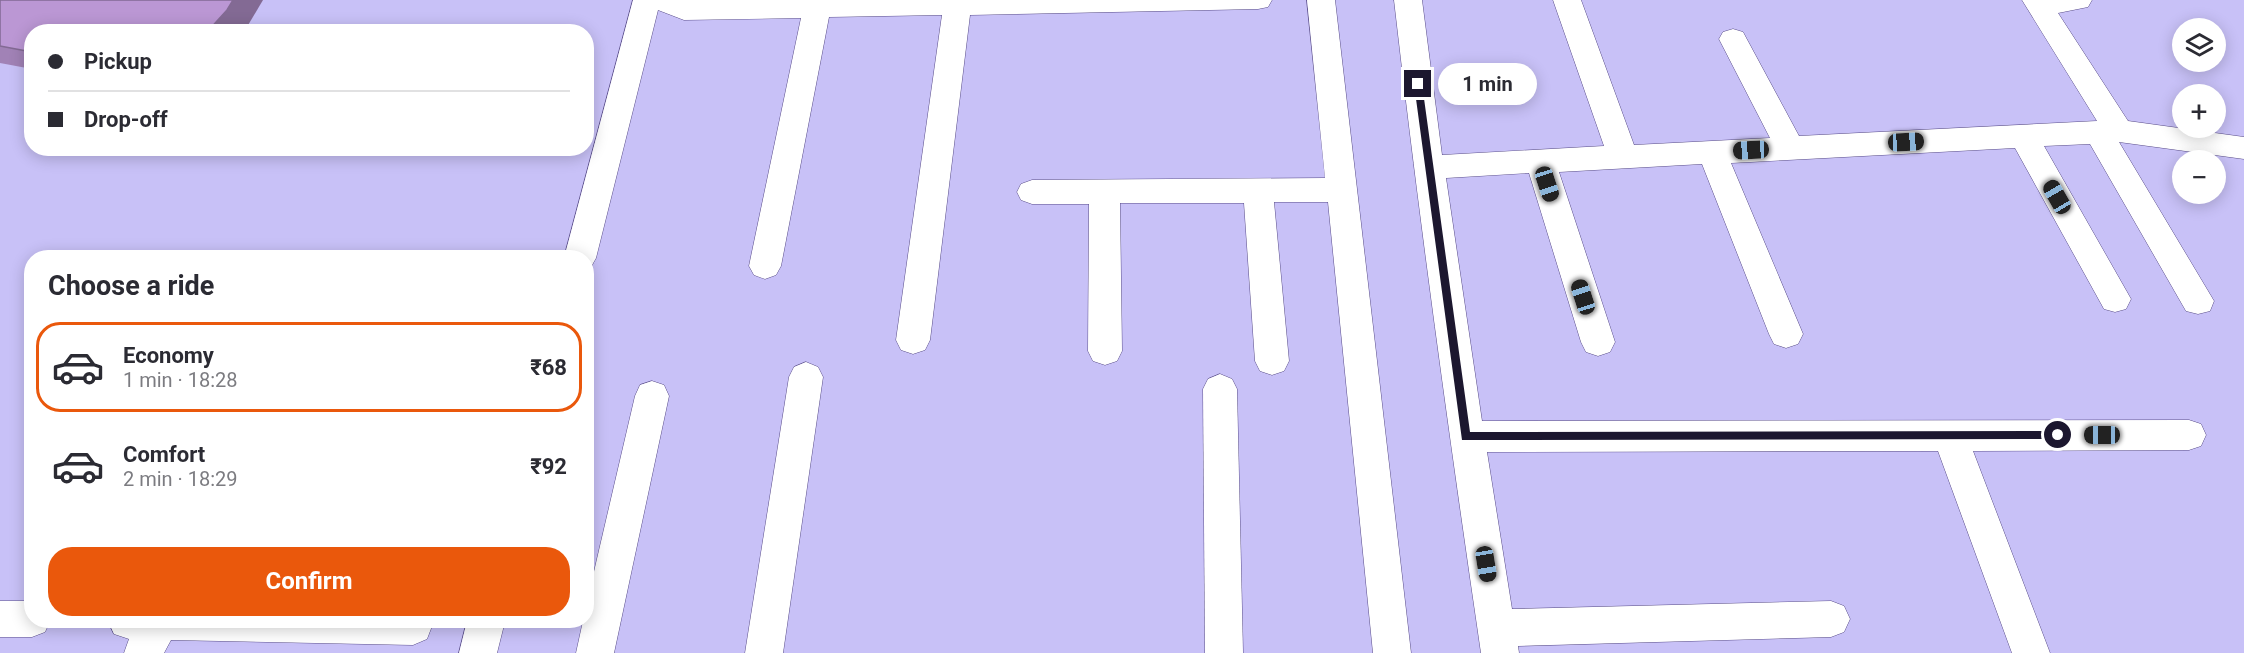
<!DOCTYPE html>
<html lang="en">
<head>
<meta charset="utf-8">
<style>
	body { margin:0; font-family:Roboto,sans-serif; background:#f2f2f3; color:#2b2b33; height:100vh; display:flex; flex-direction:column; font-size:22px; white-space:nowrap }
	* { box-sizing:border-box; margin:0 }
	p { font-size:20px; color:#7c7c81 }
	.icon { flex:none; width:33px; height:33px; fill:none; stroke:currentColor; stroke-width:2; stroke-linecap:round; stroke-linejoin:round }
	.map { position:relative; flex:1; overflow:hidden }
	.details { position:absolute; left:24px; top:250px; width:570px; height:378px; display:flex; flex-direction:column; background:#fff; border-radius:24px; box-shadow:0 3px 15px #0003 }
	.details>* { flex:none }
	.banner { position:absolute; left:24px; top:24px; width:570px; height:132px; border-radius:24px; box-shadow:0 3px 15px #0003; display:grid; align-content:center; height:132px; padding:0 24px; background:#fff }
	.fabs { position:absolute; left:2172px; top:18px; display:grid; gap:12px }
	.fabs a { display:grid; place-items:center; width:54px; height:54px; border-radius:50%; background:#fff; box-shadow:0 3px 15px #0003; font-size:30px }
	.end { position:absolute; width:27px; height:27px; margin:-14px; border:8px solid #1c172f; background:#fff; box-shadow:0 0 0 3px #fff }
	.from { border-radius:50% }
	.bubble { position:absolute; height:42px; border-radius:21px; background:#fff; box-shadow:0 3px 15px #0003; font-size:20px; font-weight:700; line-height:42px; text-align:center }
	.car { position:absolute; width:18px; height:36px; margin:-18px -9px; border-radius:8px; box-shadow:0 0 4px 2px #0007; background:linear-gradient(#222 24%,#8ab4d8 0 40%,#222 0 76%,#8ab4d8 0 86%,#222 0) }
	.banner b { display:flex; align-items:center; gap:21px; height:57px; font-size:22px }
	.banner b+b { border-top:2px solid #e1e1e2 }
	.banner i { width:15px; height:15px; background:#2b2b33 }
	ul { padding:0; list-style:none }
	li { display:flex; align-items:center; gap:18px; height:90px; margin:0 12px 9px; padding:0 12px; border:3px solid transparent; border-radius:24px }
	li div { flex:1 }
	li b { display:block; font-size:22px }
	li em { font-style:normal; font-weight:700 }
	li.current { border-color:#ea580c }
	li>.icon { width:54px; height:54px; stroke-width:1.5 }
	h2 { padding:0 24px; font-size:27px; line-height:72px }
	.action { display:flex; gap:12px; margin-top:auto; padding:12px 24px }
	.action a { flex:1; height:69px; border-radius:24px; background:#ea580c; color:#fff; font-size:24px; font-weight:700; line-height:69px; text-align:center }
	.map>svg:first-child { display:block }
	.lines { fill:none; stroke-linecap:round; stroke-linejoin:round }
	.street-casing { stroke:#594d88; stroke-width:1 }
	.street { fill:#fff; fill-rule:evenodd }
	.wall { fill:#a182b6 }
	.shaded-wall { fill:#836a94 }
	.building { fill:#bb97d4; stroke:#836a94; stroke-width:1.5 }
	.route { fill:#1c172f }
</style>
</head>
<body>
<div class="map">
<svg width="2244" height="653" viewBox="0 0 2244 653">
	<rect width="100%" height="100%" fill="#c8c1f7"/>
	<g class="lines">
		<defs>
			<g id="street">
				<polygon points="633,0 1272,0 1268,7 1258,9 970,15 930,340 925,350 913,354 901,350 896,340 942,15 829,17 781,266 776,275 765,279 754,275 749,266 801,18 684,20 658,10 596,258 591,267 586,269 586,258 564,258"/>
				<polygon points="1307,0 1335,0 1411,653 1373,653 1328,202 1274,202 1289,361 1284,371 1272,375 1260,371 1255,361 1244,203 1120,203 1122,351 1117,361 1105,365 1093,361 1088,351 1089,204 1032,204 1021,200 1017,192 1021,184 1032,180 1325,178"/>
				<path d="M1394 0H1422L1442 155 1604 146 1553 0H1581L1634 145 1770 138 1719 39 1723 32 1733 29 1743 32 1799 136 2097 121 2022 0H2092L2088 7 2058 13 2128 121 2244 137V159L2119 142 2214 301 2210 311 2198 314 2186 311 2090 144 2044 146 2131 299 2126 309 2115 312 2104 309 2015 148 1731 163 1803 334 1798 344 1786 348 1774 344 1769 334 1702 164 1559 172 1615 342 1610 352 1598 356 1586 352 1581 342 1529 173 1446 178 1482 421 2189 420 2201 424 2206 435 2201 446 2189 450 1973 451 2050 653H2012L1938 451 1487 452 1512 609 1831 601 1844 606 1850 619 1844 632 1831 637 1518 646 1519 653H1481C1449 435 1419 218 1394 0Z"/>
				<polygon points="806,362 818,367 823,377 783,653 745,653 789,377 794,367"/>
				<polygon points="1220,374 1232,379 1237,389 1243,653 1205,653 1203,389 1208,379"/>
				<polygon points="652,381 664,385 669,396 614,653 576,653 583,621 586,621 586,606 635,396 640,385"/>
				<polygon points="0,601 32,601 32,621 50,621 45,632 32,637 0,637"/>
				<polygon points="108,621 430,621 432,626 427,639 413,645 171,640 164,653 124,653 129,639 114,634"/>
				<polygon points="467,621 505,621 497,653 459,653"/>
			</g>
		</defs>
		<use href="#street" class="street-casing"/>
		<use href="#street" class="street"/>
	</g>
	<polygon class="wall" points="0,0 32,32 32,69 0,63"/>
	<polygon class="shaded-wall" points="233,0 263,0 244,32 207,32"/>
	<polygon class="building" points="0,0 233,0 227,10 207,32 32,32 32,52 0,46"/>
	<polygon class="route" points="1418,80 1422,84 1470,432 2058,431 2063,435 2062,439 1462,440 1414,84"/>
</svg>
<div class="fabs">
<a><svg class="icon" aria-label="layers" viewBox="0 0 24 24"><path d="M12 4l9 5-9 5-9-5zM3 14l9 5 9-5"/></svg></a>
<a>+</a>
<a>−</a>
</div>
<i class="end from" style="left:2058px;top:435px"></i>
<i class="end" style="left:1418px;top:84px"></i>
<div class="bubble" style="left:1438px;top:63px;width:99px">1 min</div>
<i class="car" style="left:1906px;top:142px;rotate:87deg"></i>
<i class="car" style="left:1751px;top:150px;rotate:267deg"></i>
<i class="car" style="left:1547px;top:184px;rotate:162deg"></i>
<i class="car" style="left:2057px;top:197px;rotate:330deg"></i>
<i class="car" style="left:1583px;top:297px;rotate:342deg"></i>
<i class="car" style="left:2102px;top:435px;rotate:270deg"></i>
<i class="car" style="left:1486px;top:564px;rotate:171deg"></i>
<div class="banner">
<b><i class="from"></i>Pickup</b>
<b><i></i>Drop-off</b>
</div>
<section class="details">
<h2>Choose a ride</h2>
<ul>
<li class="current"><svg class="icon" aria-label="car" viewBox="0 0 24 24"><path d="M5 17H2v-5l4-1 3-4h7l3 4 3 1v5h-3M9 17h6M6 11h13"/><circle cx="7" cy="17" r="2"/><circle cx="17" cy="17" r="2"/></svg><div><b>Economy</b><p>1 min · 18:28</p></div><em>₹68</em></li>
<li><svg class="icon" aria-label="car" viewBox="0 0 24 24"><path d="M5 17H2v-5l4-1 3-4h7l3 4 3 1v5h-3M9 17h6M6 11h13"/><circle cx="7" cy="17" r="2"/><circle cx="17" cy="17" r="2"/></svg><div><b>Comfort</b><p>2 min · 18:29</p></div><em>₹92</em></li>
</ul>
<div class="action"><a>Confirm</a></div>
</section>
</div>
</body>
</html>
